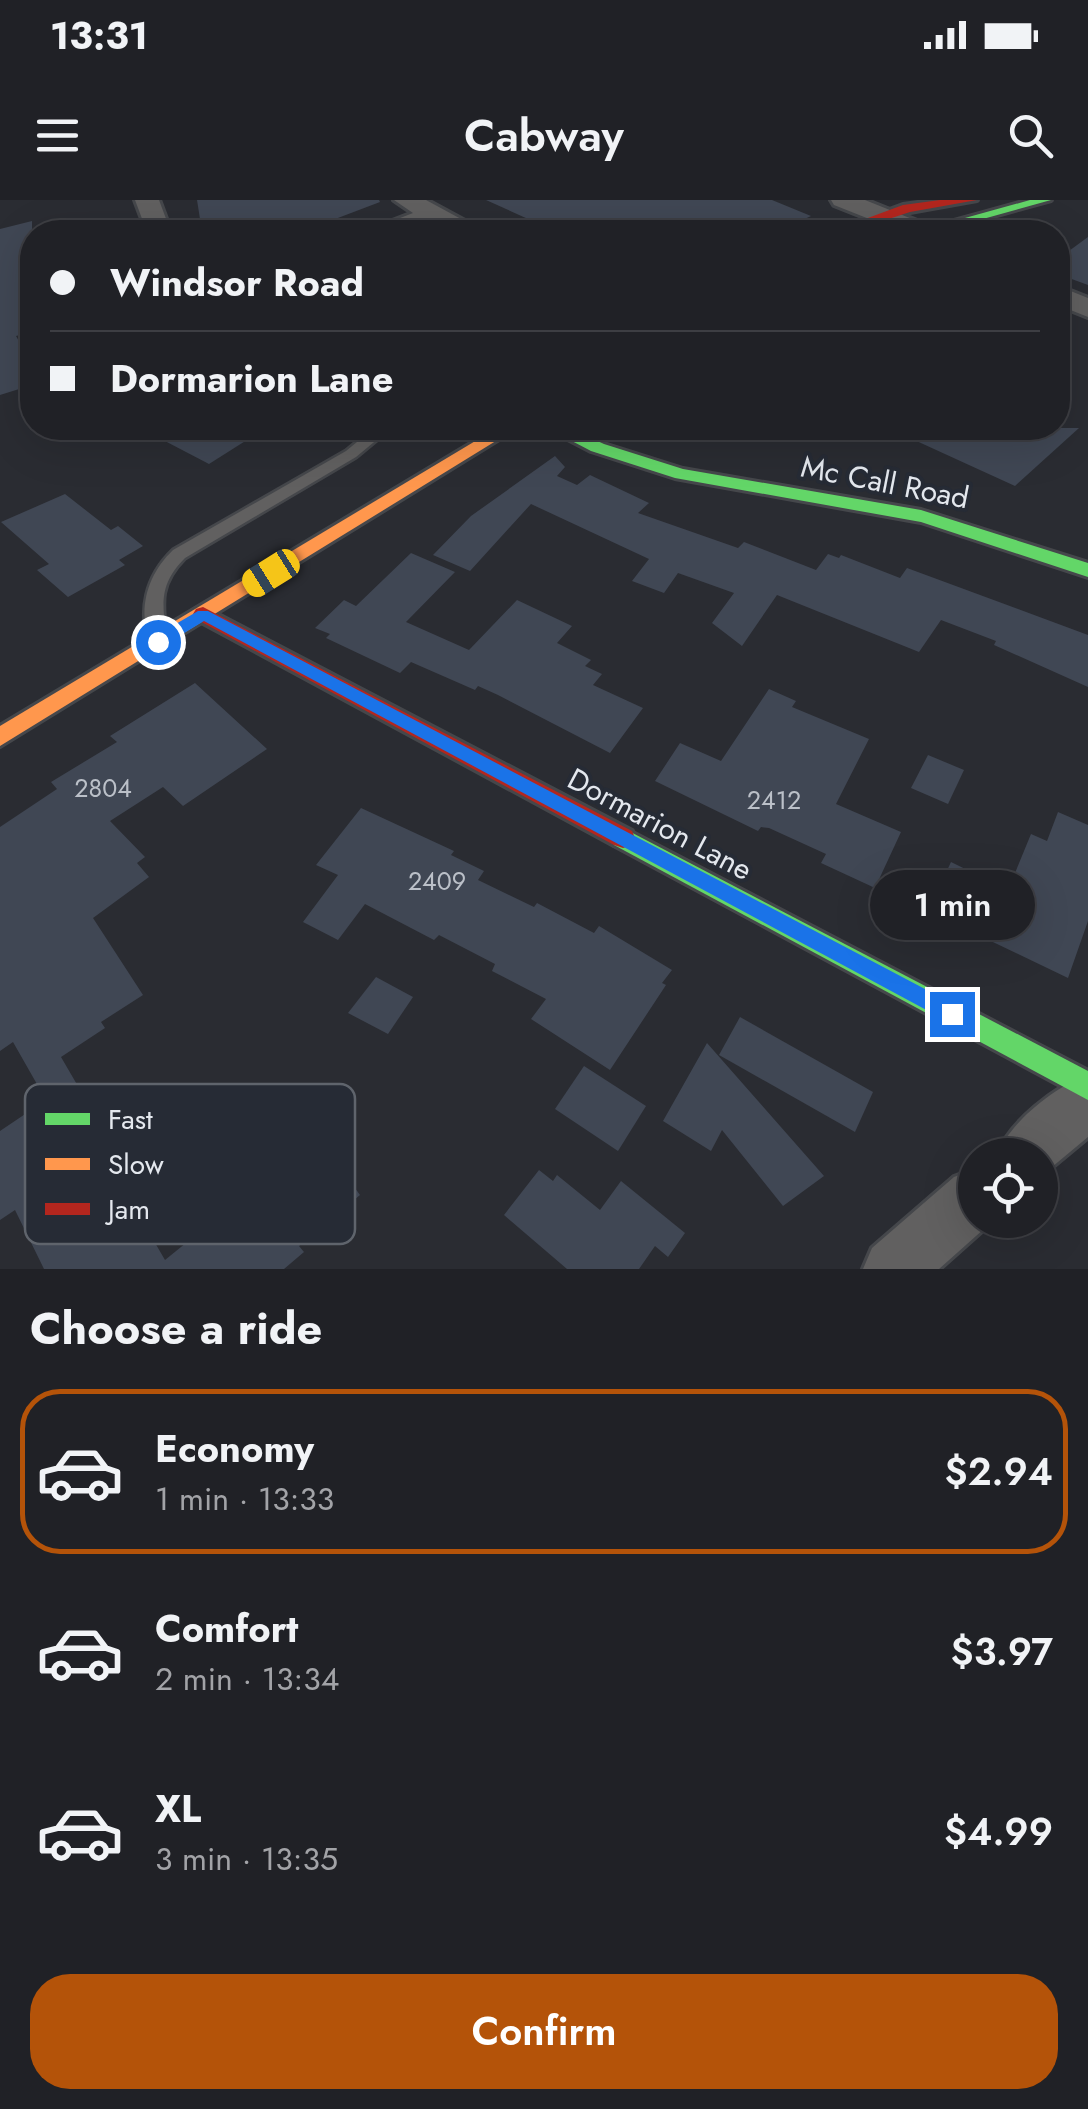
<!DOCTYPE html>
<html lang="en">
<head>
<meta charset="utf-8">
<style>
	body { margin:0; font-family:Jost,sans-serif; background:#2d2e32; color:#f1f3f6; height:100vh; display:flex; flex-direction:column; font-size:38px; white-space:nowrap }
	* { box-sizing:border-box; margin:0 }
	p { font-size:32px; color:#a2a3a7 }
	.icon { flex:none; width:55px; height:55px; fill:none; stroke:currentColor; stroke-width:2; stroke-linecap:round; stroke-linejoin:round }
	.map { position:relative; height:1069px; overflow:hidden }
	.sheet { display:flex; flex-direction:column; background:#202126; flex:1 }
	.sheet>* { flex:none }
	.guide { position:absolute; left:20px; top:20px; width:1050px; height:220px; border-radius:40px; box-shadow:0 10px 40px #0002,0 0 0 2px #3d3e43; display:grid; align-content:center; height:220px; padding:0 30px; background:#202126 }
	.tools { position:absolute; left:958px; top:938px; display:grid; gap:20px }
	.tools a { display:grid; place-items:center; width:100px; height:100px; border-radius:50%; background:#202126; box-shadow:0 10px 40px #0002,0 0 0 2px #3d3e43; font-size:50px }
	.end { position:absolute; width:45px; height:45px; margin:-22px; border:12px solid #1a73e8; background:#fff; box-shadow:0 0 0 5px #fff }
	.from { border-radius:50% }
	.bubble { position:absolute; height:70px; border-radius:35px; background:#202126; box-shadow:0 10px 40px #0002,0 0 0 2px #3d3e43; font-size:32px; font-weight:600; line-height:70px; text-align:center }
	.car { position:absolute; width:30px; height:60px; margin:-30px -15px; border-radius:12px; box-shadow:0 0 8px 2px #0007; background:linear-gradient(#f5c518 24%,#345 0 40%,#f5c518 0 76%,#345 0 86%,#f5c518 0) }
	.guide b { display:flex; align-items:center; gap:35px; height:95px; font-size:38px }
	.guide b+b { border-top:2px solid #3d3e43 }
	.guide i { width:25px; height:25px; background:#f1f3f6 }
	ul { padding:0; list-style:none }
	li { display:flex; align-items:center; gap:30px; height:165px; margin:0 20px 15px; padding:0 10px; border:5px solid transparent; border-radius:40px }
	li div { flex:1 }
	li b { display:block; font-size:38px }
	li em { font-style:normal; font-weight:600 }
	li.current { border-color:#b45309 }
	li>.icon { width:90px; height:90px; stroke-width:1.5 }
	h2 { padding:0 30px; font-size:45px; line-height:120px }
	.action { display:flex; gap:20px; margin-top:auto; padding:20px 30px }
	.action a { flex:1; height:115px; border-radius:40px; background:#b45309; color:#fff; font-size:40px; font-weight:600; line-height:115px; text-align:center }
	.status { display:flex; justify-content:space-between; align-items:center; height:70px; padding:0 50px; background:#202126; direction:ltr }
	.status svg { height:28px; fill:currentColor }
	header { display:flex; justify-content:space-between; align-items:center; height:130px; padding:0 30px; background:#202126; font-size:45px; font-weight:600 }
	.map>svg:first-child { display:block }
	.building { fill:#404754 }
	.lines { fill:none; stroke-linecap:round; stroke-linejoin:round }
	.lane-casing { stroke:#45474b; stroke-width:5 }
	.street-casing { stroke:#45474b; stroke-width:6 }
	.fast-casing { stroke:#45474b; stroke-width:6 }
	.slow-casing { stroke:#45474b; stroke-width:6 }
	.jam-casing { stroke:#45474b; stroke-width:6 }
	.lane { fill:#616060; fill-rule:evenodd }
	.street { fill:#616060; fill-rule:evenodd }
	.fast { fill:#63d668; fill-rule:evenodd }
	.slow { fill:#ff974d; fill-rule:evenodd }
	.jam { fill:#b3261e; fill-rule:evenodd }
	.route { fill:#1a73e8 }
	.labels { text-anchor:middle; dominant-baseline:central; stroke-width:8; stroke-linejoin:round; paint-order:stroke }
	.number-label { font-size:25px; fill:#bbc0c8 }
	.street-label { font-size:30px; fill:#e4e8ee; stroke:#262b35 }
	.key { fill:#262b35; stroke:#5f646c; stroke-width:2.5 }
	.key-label { font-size:28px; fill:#e4e8ee }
</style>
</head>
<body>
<div class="status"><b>13:31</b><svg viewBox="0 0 49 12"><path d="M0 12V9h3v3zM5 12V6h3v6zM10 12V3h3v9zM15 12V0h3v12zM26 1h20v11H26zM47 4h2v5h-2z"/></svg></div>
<header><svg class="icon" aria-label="menu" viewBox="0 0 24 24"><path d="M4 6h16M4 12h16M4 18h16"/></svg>Cabway<svg class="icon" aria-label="search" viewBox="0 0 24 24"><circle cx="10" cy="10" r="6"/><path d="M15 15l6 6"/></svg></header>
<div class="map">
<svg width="1088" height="1069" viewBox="0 0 1088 1069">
	<rect width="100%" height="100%" fill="#2a2c32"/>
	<g class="building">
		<polygon points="197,0 379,0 380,2 301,32 202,32"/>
		<polygon points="486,0 772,0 811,16 777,32 557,32"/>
		<polygon points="32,21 32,132 16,136 32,164 32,185 0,195 0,29"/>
		<polygon points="1088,37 1088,85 1058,74 1058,59"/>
		<polygon points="140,228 266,228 209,264"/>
		<polygon points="888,228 1079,228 1015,286"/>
		<polygon points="555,256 565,267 557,276 577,285 590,275 649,303 638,313 738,348 744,342 816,370 828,354 839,358 841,355 900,378 907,368 1088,435 1088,487 994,445 996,441 941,420 919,452 777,395 742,446 712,423 734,393 678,373 664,393 632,381 649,359 531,304 470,371 433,355 471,316"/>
		<polygon points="65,294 111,330 118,326 143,346 119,360 125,365 68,397 37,370 49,364 1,322"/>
		<polygon points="411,353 455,372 406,422 469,450 517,400 572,426 557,443 591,460 585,466 602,474 593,485 643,508 610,553 498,495 478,486 475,490 411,462 400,473 326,438 330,434 315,428 344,400 356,406"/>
		<polygon points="195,483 267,549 183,606 163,587 110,621 145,657 137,663 149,677 93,718 143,795 101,822 105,828 61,857 132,979 122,986 165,1060 213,1021 177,956 249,907 276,952 248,972 280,1020 342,970 360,995 299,1046 304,1052 284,1069 44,1069 15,1010 0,1020 0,931 46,900 13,842 0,851 0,627 57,589 51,582 117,542 110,536"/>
		<polygon points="769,489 796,501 792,507 869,539 836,604 901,632 875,688 821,663 826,654 769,628 761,627 758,631 655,581 680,543 721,561"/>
		<polygon points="928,555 964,570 948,604 911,588"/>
		<polygon points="361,608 454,651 451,655 484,671 478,680 534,707 537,703 594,733 599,726 672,770 662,783 666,785 610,870 531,819 546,799 492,771 495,764 439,735 434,740 365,704 338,740 303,722 338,675 316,665"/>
		<polygon points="1058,612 1088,625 1088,721 1068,778 928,711 951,662 1008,690 1031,634 1047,641"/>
		<polygon points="376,777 413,797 388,834 348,813"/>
		<polygon points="740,817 873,892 855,932 719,855"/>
		<polygon points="707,843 824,976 783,1006 722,930 711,951 663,921"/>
		<polygon points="584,866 646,906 618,951 555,909"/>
		<polygon points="539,970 553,981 557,975 600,1010 621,981 685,1033 668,1057 655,1046 639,1069 567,1069 504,1015"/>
	</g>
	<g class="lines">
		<defs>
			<path id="lane" d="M374 228H391L356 257 185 358C157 386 163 406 167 442L158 449 151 447C137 411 146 376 173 350L346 251Z"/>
			<g id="street">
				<polygon points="135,0 159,0 171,32 147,32"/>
				<polygon points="394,0 426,0 485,32 453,32 433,23 408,32 374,32 377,27 413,13"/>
				<polygon points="831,0 865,0 932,27 936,32 902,32 834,5"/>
				<polygon points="1058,86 1088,98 1088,117 1058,105"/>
				<path d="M1088 874V937L1040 977V955H997C1011 921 1054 888 1088 874Z"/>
				<polygon points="975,969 975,1020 994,1020 939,1069 863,1069 872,1048 954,977"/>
			</g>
			<g id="fast">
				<polygon points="1030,0 1051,0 936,32 929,28"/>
				<polygon points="547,228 569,228 604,244 683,269 921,310 1088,363 1088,377 921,322 675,278 591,251"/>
				<polygon points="623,628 1088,871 1088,900 614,645 611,638 614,631"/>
			</g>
			<polygon id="slow" points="497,228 517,228 0,546 0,526"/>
			<g id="jam">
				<polygon points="940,0 977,0 910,12 849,32 830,32 903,5"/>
				<polygon points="203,407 632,631 635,638 632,645 623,648 614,645 196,419 193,414 196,409"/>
			</g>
		</defs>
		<use href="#lane" class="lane-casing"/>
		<use href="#street" class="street-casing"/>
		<use href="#fast" class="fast-casing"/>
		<use href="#slow" class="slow-casing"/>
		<use href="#jam" class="jam-casing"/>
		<use href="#lane" class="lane"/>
		<use href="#street" class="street"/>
		<use href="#fast" class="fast"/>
		<use href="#slow" class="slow"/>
		<use href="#jam" class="jam"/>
	</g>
	<polygon class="route" points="198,411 208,411 959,807 959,820 945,820 204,421 163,446 152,446 152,438"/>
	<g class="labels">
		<g class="number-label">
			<text x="103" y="588">2804</text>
			<text x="774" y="600">2412</text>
			<text x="437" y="681">2409</text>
		</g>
		<g class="street-label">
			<text transform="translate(885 282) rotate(11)">Mc Call Road</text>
			<text transform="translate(660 624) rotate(28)">Dormarion Lane</text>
		</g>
	</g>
	<rect x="25" y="884" width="330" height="160" rx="15" class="key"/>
	<rect x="45" y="913" width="45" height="12" fill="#63d668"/>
	<rect x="45" y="958" width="45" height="12" fill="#ff974d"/>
	<rect x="45" y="1003" width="45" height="12" fill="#b3261e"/>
	<g class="key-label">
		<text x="108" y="929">Fast</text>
		<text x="108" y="974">Slow</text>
		<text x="108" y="1019">Jam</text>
	</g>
</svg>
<div class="tools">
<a><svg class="icon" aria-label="locate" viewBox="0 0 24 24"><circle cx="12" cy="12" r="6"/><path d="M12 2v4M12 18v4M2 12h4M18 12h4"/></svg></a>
</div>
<i class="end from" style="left:158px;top:442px"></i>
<i class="end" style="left:952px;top:814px"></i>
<div class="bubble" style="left:870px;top:670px;width:165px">1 min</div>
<i class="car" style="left:271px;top:373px;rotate:238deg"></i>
<div class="guide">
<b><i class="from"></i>Windsor Road</b>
<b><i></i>Dormarion Lane</b>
</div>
</div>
<section class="sheet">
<h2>Choose a ride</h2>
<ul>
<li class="current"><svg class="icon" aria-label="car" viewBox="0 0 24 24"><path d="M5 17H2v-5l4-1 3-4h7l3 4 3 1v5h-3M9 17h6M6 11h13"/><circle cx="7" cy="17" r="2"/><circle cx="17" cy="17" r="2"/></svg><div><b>Economy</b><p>1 min · 13:33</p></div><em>$2.94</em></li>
<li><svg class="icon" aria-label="car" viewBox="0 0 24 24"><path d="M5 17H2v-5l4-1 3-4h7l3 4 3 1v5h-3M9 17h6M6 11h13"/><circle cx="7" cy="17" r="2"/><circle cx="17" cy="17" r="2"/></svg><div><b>Comfort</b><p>2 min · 13:34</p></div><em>$3.97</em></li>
<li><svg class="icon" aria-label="car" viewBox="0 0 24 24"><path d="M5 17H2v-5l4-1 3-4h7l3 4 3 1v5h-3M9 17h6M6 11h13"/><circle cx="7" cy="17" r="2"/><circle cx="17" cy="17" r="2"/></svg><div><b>XL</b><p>3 min · 13:35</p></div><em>$4.99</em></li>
</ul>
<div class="action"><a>Confirm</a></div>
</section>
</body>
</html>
